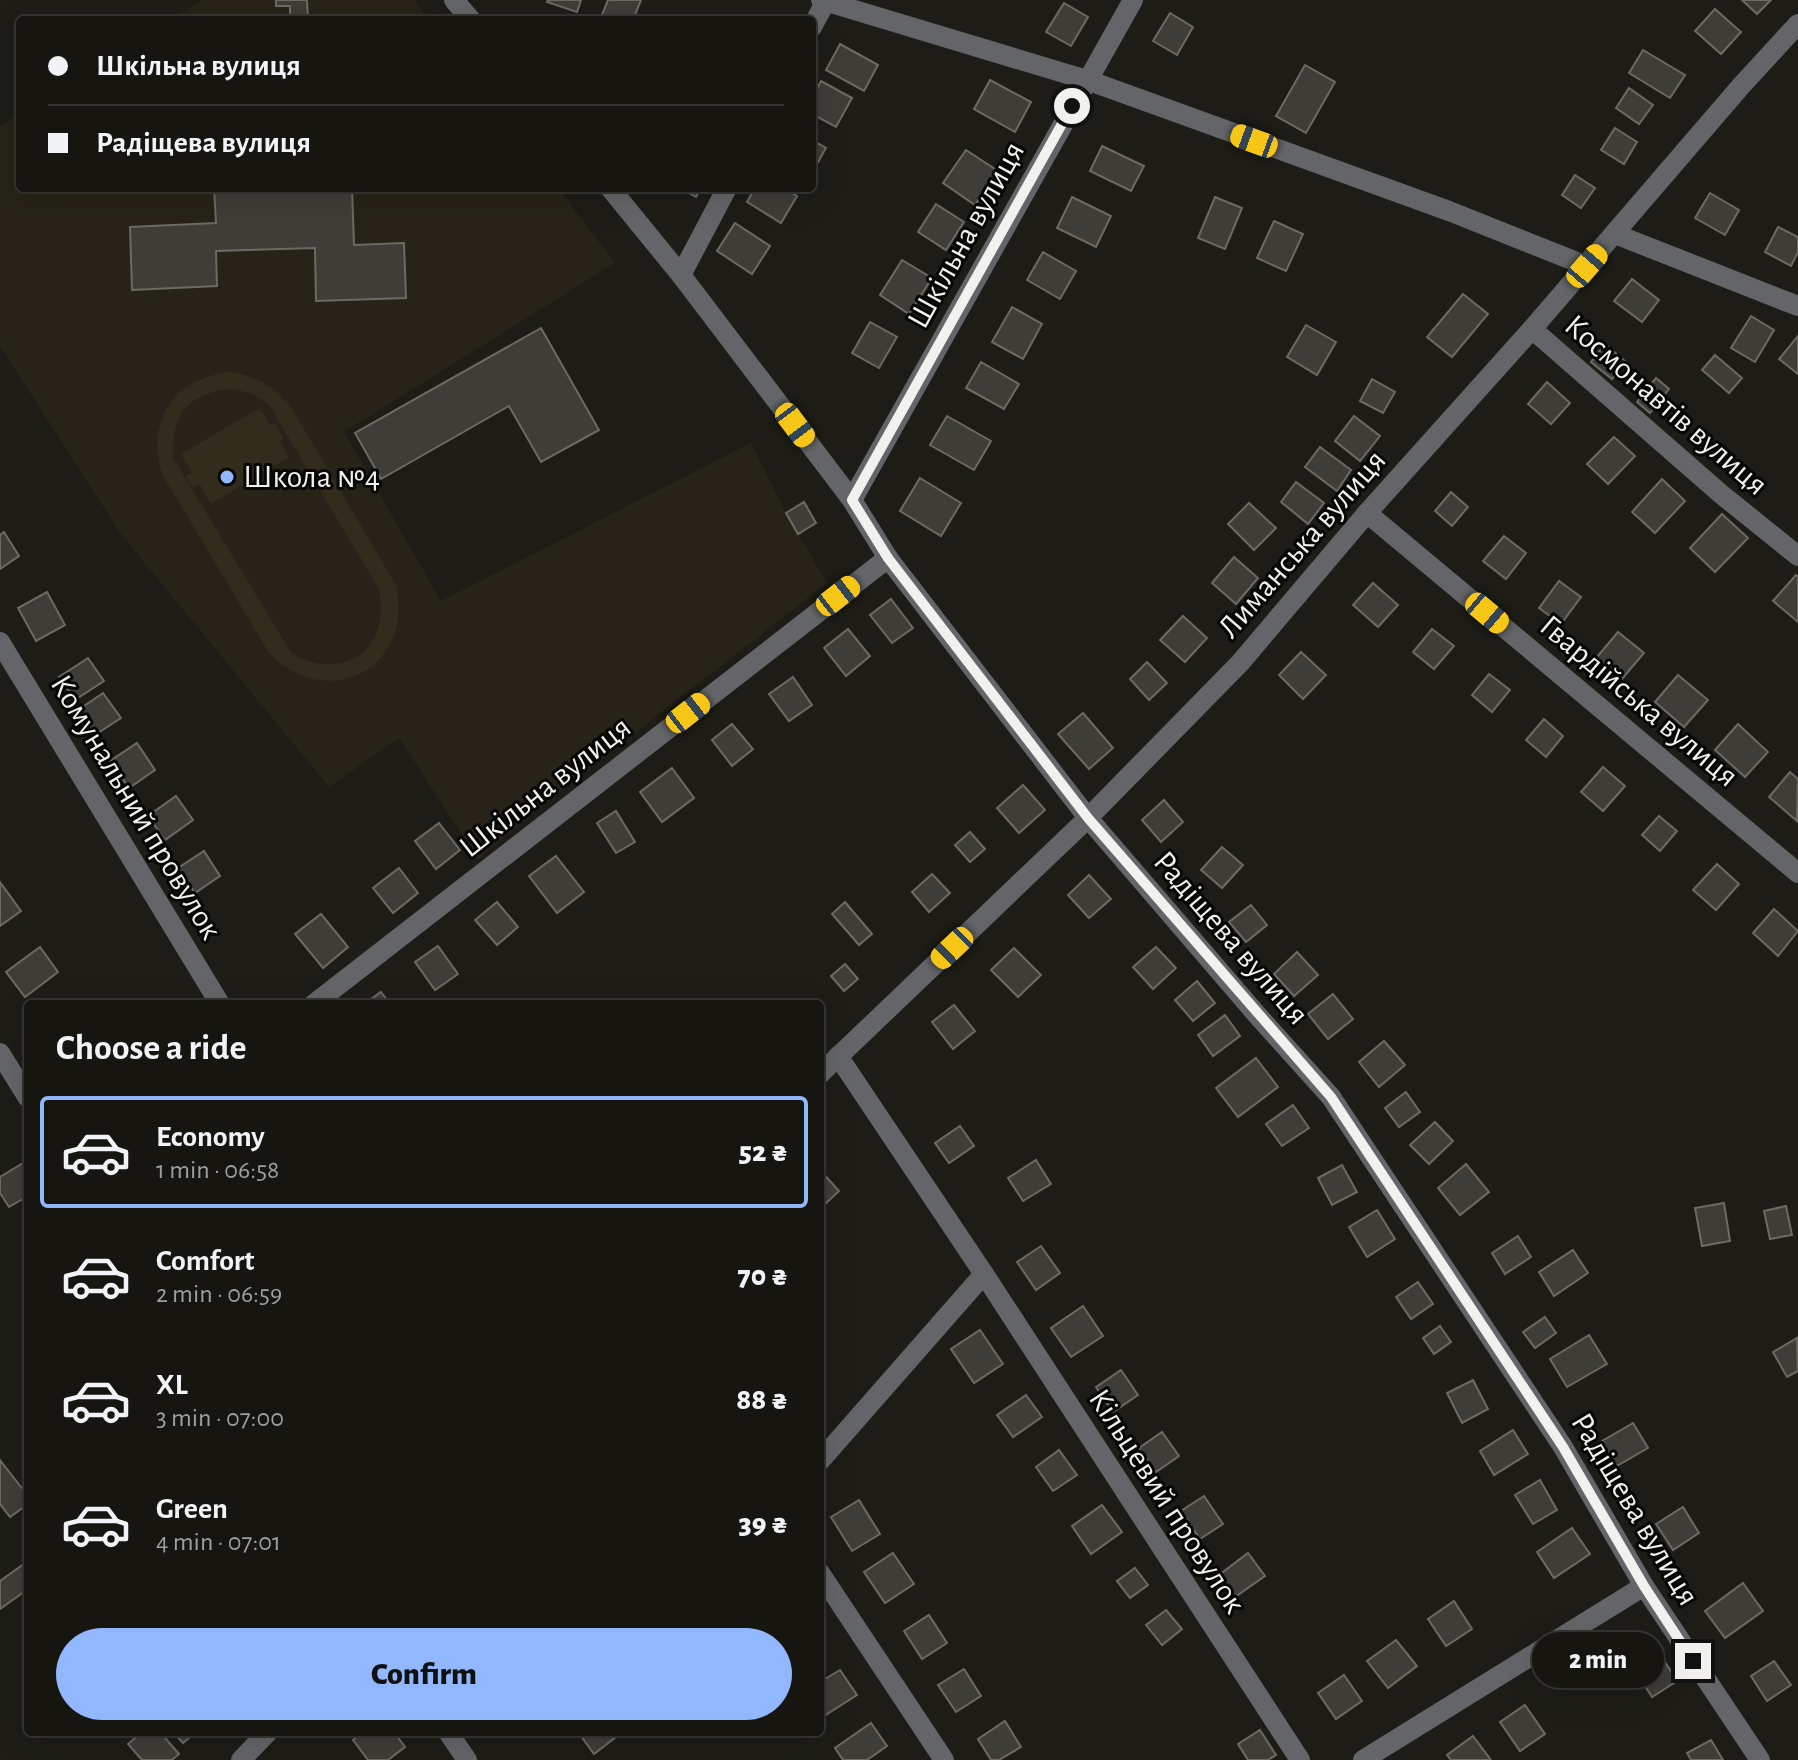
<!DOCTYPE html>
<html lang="en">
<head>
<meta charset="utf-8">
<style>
	body { margin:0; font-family:"Alegreya Sans",sans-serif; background:#23221e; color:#f1f3f6; height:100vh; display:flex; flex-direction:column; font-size:30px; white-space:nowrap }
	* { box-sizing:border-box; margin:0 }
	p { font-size:26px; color:#9e9f9f }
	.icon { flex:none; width:44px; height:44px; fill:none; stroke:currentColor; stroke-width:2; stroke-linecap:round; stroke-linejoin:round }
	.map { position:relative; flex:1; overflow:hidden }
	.sheet { position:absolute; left:24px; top:1000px; width:800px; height:736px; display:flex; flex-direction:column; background:#161510; border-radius:8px; box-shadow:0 8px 32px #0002,0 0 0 2px #353430 }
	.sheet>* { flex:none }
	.hud { position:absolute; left:16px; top:16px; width:800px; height:176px; border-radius:8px; box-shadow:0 8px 32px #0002,0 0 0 2px #353430; display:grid; align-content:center; height:176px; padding:0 32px; background:#161510 }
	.end { position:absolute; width:36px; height:36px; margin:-18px; border:10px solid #f2f1ed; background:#111; box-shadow:0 0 0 4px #111 }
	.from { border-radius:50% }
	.bubble { position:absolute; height:56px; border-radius:28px; background:#161510; box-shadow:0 8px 32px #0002,0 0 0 2px #353430; font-size:26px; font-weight:800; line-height:56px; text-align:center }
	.car { position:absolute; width:24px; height:48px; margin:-24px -12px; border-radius:10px; box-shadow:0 0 6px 2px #0007; background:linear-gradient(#f5c518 24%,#345 0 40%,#f5c518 0 76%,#345 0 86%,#f5c518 0) }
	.hud b { display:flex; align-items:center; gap:28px; height:76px; font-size:30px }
	.hud b+b { border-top:2px solid #353430 }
	.hud i { width:20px; height:20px; background:#f1f3f6 }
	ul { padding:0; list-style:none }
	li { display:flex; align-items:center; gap:24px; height:112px; margin:0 16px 12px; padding:0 16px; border:4px solid transparent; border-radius:8px }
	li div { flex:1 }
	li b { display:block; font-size:30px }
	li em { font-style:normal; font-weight:800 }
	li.selected { border-color:#92b7fd }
	li>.icon { width:72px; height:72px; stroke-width:1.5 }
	h2 { padding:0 32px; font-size:36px; line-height:96px }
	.action { display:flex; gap:16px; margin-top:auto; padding:16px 32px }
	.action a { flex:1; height:92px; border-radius:48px; background:#92b7fd; color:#111; font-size:32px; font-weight:800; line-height:92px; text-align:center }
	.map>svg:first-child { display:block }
	.built { fill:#272318 }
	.green { fill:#312c1c; fill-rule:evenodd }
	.building { fill:#3f3d37; stroke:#6c6a63; stroke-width:2 }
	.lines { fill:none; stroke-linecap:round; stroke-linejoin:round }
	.minor { stroke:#646568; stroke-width:20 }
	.route { stroke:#f2f1ed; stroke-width:10 }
	.poi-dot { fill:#92b7fd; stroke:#070705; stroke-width:3 }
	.labels { text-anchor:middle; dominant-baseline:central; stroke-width:6; stroke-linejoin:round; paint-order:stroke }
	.street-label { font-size:32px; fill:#f2f1ed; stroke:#070705 }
	.poi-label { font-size:32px; fill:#f2f1ed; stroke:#070705; text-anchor:start }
</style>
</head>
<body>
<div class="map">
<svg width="1798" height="1760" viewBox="0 0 1798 1760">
	<rect width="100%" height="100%" fill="#1d1c16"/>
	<g class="built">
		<polygon points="201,0 414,0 430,20 169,20"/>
		<polygon points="20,113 20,188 558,188 615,263 344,432 441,601 751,443 785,511 827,583 538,809 478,859 399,738 329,787 120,533 0,346 0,126"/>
	</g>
	<g class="green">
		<path d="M230 372C256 376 273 385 290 405L396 585C415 667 328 714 269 653L162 474C146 419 173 379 230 372ZM234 389 253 394 269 405 378 587C393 648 345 684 291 653L174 459C169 415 190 391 234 389Z"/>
		<polygon points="260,408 270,425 275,423 284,439 280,442 289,457 211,504 200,485 193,488 186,476 192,472 181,454"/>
	</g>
	<g class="building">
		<polygon points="276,0 307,0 308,20 290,20 290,6 276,6"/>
		<polygon points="548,0 581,0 577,12 547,2"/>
		<polygon points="608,0 641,0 633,20 614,20 602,15"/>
		<polygon points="1742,0 1771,0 1757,14"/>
		<polygon points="1064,3 1088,17 1071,46 1046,32"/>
		<polygon points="1715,9 1741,32 1721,54 1695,31"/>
		<polygon points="1170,13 1193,27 1177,55 1153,41"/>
		<polygon points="840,44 878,65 864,91 826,70"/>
		<polygon points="1643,50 1685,75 1670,98 1629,73"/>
		<polygon points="1305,65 1335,82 1306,133 1276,116"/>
		<polygon points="990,80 1031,102 1015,132 974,109"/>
		<polygon points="821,81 852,98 836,127 812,114 812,98"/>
		<polygon points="1629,88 1653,105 1639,124 1616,108"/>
		<polygon points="1615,128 1637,142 1624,164 1601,150"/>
		<polygon points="812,140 826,148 812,173"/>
		<polygon points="1102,146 1144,166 1131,191 1090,171"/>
		<polygon points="966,150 998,171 975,205 943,183"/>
		<polygon points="1575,175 1595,188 1581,208 1562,195"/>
		<polygon points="214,188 352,188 354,245 404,243 406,298 316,301 315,248 216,251 217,286 132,290 130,227 216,223"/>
		<polygon points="680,188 701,188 696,197"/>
		<polygon points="755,188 783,188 797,196 781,223 747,202"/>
		<polygon points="1710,193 1739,210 1725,235 1695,218"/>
		<polygon points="1072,197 1111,216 1096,247 1057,228"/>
		<polygon points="1215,197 1242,208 1225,249 1198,238"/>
		<polygon points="936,204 964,222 946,250 918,232"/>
		<polygon points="1274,221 1303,234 1286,271 1257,258"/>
		<polygon points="735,223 770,246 752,274 717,251"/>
		<polygon points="1778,227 1798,237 1798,252 1791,266 1765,252"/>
		<polygon points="1043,252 1076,271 1060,299 1027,280"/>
		<polygon points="902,260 932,278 909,314 880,295"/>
		<polygon points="1632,279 1659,300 1642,322 1614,301"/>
		<polygon points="1463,294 1488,314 1452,357 1427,337"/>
		<polygon points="1012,307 1042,324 1023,359 992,342"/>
		<polygon points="1751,316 1774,330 1755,362 1731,348"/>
		<polygon points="870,322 897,337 879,368 852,353"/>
		<polygon points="1306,325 1336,342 1317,375 1287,357"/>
		<polygon points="541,328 599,430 541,462 509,406 381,479 355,433"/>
		<polygon points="1798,336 1798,374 1779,359"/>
		<polygon points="1605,344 1626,362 1612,379 1591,362"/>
		<polygon points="1715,355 1742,378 1729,393 1702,370"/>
		<polygon points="981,362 1019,384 1004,409 966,388"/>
		<polygon points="1656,378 1669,389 1650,413 1637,402"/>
		<polygon points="1372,379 1395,392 1383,413 1360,401"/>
		<polygon points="1547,382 1570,403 1551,424 1528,404"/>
		<polygon points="947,416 991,441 974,470 930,445"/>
		<polygon points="1354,416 1380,436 1360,461 1335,441"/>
		<polygon points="1614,437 1635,456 1608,484 1587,464"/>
		<polygon points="1320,447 1351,470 1337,491 1305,467"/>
		<polygon points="920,478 961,503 941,536 900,511"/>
		<polygon points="1662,479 1685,501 1655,533 1632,512"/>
		<polygon points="1296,482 1324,503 1308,524 1281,502"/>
		<polygon points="1451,492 1468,507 1452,526 1435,511"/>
		<polygon points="804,502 816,523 798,534 786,513"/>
		<polygon points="1249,503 1276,528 1254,550 1228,524"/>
		<polygon points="1722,514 1748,538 1715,572 1690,548"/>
		<polygon points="4,532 19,556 0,569 0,535"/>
		<polygon points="1504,536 1526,553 1506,579 1483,561"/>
		<polygon points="1234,557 1258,578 1236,604 1212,583"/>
		<polygon points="1796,575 1798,577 1798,622 1773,601"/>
		<polygon points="1559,581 1581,597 1561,624 1539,608"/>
		<polygon points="1373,583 1398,605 1378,627 1353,605"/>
		<polygon points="47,592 65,625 36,641 18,608"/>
		<polygon points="891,599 913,628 892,643 870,615"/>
		<polygon points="1183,616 1207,638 1185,662 1160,640"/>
		<polygon points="848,629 870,656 846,676 824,648"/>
		<polygon points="1432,629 1454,646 1434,669 1413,652"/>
		<polygon points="1618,632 1644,653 1622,679 1597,657"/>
		<polygon points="1301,652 1326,675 1303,699 1279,675"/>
		<polygon points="88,658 104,681 75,700 59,677"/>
		<polygon points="1147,662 1167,683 1149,700 1130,679"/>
		<polygon points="1489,674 1510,690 1492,712 1472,695"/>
		<polygon points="1678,675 1708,700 1684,727 1655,702"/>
		<polygon points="793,677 812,705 789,721 769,694"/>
		<polygon points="103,693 121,718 95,735 78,710"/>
		<polygon points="1083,713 1113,748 1089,769 1058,734"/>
		<polygon points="1544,719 1563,736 1546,757 1526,740"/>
		<polygon points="732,724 753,749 732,766 712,740"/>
		<polygon points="1738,724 1768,752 1745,777 1715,750"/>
		<polygon points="137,743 155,770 129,788 110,761"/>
		<polygon points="1603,767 1625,786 1603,811 1581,792"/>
		<polygon points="672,768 694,798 662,822 640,792"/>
		<polygon points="1790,772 1798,779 1797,821 1769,797"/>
		<polygon points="1023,785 1045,810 1019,833 997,808"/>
		<polygon points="176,796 193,820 165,840 148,816"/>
		<polygon points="1164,800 1183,822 1161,842 1142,820"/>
		<polygon points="616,811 635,842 616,853 597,823"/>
		<polygon points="1659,816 1677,831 1660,851 1642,835"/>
		<polygon points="439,823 460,850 436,869 415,841"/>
		<polygon points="970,832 985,849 970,862 955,845"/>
		<polygon points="1222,847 1243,865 1222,888 1201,870"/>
		<polygon points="204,851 220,876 195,893 178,868"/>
		<polygon points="556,856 584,892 557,913 529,876"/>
		<polygon points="1717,864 1739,884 1716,910 1693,890"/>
		<polygon points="399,868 418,893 393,913 373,888"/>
		<polygon points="932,874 950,893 929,912 912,892"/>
		<polygon points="1089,875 1111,899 1089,918 1068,895"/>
		<polygon points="0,882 21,911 0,926"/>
		<polygon points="497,902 518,927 497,945 475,920"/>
		<polygon points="845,902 872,934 859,945 832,914"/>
		<polygon points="1251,905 1267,925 1246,942 1229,922"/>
		<polygon points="1774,909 1798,931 1778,956 1753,933"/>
		<polygon points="321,914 348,947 323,968 295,934"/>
		<polygon points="438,946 458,974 435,990 415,962"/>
		<polygon points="40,947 58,972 25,997 6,972"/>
		<polygon points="1156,947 1176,968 1153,989 1133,967"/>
		<polygon points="1014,948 1041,975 1018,997 991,970"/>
		<polygon points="1297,952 1318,975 1294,996 1274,974"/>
		<polygon points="845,964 858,979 844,991 831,976"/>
		<polygon points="1197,981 1215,1003 1193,1021 1175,1000"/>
		<polygon points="381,992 390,1004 364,1004"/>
		<polygon points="1333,994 1353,1019 1328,1039 1308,1014"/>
		<polygon points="954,1005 975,1031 953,1049 932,1022"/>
		<polygon points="1225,1015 1240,1036 1213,1056 1198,1035"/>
		<polygon points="1384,1041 1405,1065 1379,1087 1359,1062"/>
		<polygon points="1256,1058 1278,1087 1238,1117 1216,1088"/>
		<polygon points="1406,1092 1420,1112 1399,1127 1385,1108"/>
		<polygon points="1293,1105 1309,1128 1282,1146 1266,1124"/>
		<polygon points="1435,1122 1453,1141 1429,1164 1410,1145"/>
		<polygon points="960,1126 974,1146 949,1163 935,1143"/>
		<polygon points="28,1160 28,1196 9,1207 0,1193 0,1177"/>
		<polygon points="1036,1160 1051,1184 1023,1201 1008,1178"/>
		<polygon points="1466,1164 1489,1192 1460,1215 1438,1188"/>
		<polygon points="1342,1165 1357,1192 1332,1205 1318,1178"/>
		<polygon points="820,1170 839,1191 820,1209"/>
		<polygon points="1724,1203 1730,1241 1702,1246 1695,1208"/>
		<polygon points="1786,1206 1792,1235 1770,1239 1764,1211"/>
		<polygon points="1377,1210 1395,1239 1367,1257 1349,1227"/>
		<polygon points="1518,1236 1531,1257 1505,1274 1492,1253"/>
		<polygon points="1041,1246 1060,1273 1036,1290 1017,1262"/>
		<polygon points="1573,1250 1588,1273 1554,1296 1539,1272"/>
		<polygon points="1418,1282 1433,1304 1411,1319 1396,1297"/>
		<polygon points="1083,1306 1103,1336 1071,1357 1051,1328"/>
		<polygon points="1545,1317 1556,1333 1535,1348 1523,1332"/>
		<polygon points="1440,1326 1451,1342 1434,1354 1423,1338"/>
		<polygon points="980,1330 1003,1364 974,1383 951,1349"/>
		<polygon points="1589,1335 1607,1364 1567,1387 1550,1359"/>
		<polygon points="1797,1338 1798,1371 1787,1377 1773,1352"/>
		<polygon points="1121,1370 1138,1395 1113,1412 1096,1387"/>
		<polygon points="1473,1380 1488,1409 1462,1423 1447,1393"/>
		<polygon points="1026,1395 1042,1417 1013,1437 997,1415"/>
		<polygon points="1633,1423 1648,1448 1617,1466 1602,1441"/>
		<polygon points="1513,1430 1528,1454 1494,1475 1480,1451"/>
		<polygon points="1162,1432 1179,1456 1156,1472 1139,1448"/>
		<polygon points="1059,1450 1077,1475 1053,1491 1036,1467"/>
		<polygon points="0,1460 28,1496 28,1504 10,1517 0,1504"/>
		<polygon points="1540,1480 1557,1510 1533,1524 1515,1495"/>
		<polygon points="1204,1496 1223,1524 1200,1539 1181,1511"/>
		<polygon points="859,1500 880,1534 852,1551 831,1517"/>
		<polygon points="1102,1505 1122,1532 1091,1554 1072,1526"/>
		<polygon points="1683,1507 1699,1533 1673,1550 1656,1524"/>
		<polygon points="1572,1528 1590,1554 1554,1578 1537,1552"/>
		<polygon points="893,1553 914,1584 885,1603 864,1572"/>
		<polygon points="1248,1553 1265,1576 1235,1597 1219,1575"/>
		<polygon points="28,1561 28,1589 0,1609 0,1581"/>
		<polygon points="1135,1568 1148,1585 1130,1598 1117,1581"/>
		<polygon points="1743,1583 1763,1611 1725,1638 1705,1611"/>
		<polygon points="1454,1601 1472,1629 1446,1646 1428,1619"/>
		<polygon points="1166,1610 1182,1629 1162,1645 1146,1625"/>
		<polygon points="929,1615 947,1643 922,1659 904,1631"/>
		<polygon points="1396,1640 1417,1666 1388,1688 1367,1661"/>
		<polygon points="1660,1654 1677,1681 1652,1697 1635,1670"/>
		<polygon points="1774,1661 1791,1685 1767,1701 1751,1676"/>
		<polygon points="964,1669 981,1696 956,1712 938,1685"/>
		<polygon points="840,1670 857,1695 824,1716 820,1709 820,1682"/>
		<polygon points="1344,1675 1362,1701 1336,1719 1318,1693"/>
		<polygon points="1525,1705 1545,1734 1520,1751 1500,1722"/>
		<polygon points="1005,1721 1021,1747 999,1760 991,1760 978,1739"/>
		<polygon points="871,1723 887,1746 867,1760 843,1760 835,1748"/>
		<polygon points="1260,1730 1276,1755 1268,1760 1248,1760 1238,1744"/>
		<polygon points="142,1732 160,1732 179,1754 172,1760 142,1760 128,1744"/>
		<polygon points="173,1732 196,1732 183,1743"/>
		<polygon points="363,1732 394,1732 405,1747 388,1760 368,1760 353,1740"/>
		<polygon points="578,1732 613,1732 616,1737 594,1754"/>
		<polygon points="1473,1736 1491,1760 1451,1760 1447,1755"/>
		<polygon points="1711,1740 1723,1760 1691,1760 1687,1753"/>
	</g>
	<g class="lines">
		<g class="minor">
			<polyline points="454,0 471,20"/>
			<polyline points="821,0 1087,80 1449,211 1587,266"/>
			<polyline points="812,27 826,1"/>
			<polyline points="610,188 681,275 852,500 888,558 1088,818 1258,1016 1331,1097 1563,1447 1644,1586 1760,1760"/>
			<polyline points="1615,234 1798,306"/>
			<polyline points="681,275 727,188"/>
			<polyline points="1532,329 1721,494 1798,556"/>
			<polyline points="852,500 1133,0"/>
			<polyline points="1367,513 1798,873"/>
			<polyline points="0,642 220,1004"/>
			<polyline points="314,1004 888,558"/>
			<polyline points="0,1053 28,1098"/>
			<polyline points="838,1056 984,1274 1300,1760"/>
			<polyline points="820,1074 1088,818 1240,663 1367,513 1532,329 1741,86 1798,24"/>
			<polyline points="820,1461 984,1274"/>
			<polyline points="820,1573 944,1760"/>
			<polyline points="448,1732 467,1760"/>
			<polyline points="241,1760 268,1732"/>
			<polyline points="1363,1760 1644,1586"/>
		</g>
	</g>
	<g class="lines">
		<polyline class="route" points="1072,106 852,500 888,558 1088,818 1331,1097 1563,1447 1644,1586 1693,1661"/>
	</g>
	<circle class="poi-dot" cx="227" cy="477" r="8"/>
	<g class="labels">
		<g class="street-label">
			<text transform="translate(966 235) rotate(-61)">Шкільна вулиця</text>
			<text transform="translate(1666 405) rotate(41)">Космонавтів вулиця</text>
			<text transform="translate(1302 544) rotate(-49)">Лиманська вулиця</text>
			<text transform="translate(1639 701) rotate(40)">Гвардійська вулиця</text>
			<text transform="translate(545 787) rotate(-38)">Шкільна вулиця</text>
			<text transform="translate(136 807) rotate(59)">Комунальний провулок</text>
			<text transform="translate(1231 938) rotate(49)">Радіщева вулиця</text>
			<text transform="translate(1167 1501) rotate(57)">Кільцевий провулок</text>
			<text transform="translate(1635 1509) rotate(59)">Радіщева вулиця</text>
		</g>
		<g class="poi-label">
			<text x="243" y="477">Школа №4</text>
		</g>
	</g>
</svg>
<i class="end from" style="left:1072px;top:106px"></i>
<i class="end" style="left:1693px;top:1661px"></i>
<div class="bubble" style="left:1532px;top:1632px;width:132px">2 min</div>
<i class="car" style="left:1254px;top:141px;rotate:290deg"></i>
<i class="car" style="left:1587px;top:266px;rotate:41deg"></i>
<i class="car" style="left:795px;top:425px;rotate:143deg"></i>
<i class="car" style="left:838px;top:596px;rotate:52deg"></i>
<i class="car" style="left:1487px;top:613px;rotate:130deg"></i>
<i class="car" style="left:688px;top:713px;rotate:52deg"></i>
<i class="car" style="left:952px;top:948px;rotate:226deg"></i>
<div class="hud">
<b><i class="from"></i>Шкільна вулиця</b>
<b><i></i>Радіщева вулиця</b>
</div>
<section class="sheet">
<h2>Choose a ride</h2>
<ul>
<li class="selected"><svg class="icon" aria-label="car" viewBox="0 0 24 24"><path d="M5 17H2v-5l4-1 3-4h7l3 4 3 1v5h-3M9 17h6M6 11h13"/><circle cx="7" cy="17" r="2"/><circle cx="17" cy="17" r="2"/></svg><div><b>Economy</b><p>1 min · 06:58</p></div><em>52 ₴</em></li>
<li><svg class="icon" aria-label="car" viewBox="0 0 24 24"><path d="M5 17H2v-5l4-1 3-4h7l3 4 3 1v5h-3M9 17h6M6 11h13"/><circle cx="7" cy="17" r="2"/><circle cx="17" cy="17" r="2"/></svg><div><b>Comfort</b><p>2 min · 06:59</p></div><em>70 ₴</em></li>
<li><svg class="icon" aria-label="car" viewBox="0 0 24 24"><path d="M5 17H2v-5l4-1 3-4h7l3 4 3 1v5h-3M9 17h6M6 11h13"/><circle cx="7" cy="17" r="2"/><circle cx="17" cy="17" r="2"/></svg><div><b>XL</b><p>3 min · 07:00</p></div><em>88 ₴</em></li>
<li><svg class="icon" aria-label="car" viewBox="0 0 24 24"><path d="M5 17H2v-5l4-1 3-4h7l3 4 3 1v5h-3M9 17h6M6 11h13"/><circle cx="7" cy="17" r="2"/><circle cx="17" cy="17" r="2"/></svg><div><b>Green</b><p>4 min · 07:01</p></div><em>39 ₴</em></li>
</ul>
<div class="action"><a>Confirm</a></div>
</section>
</div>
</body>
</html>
